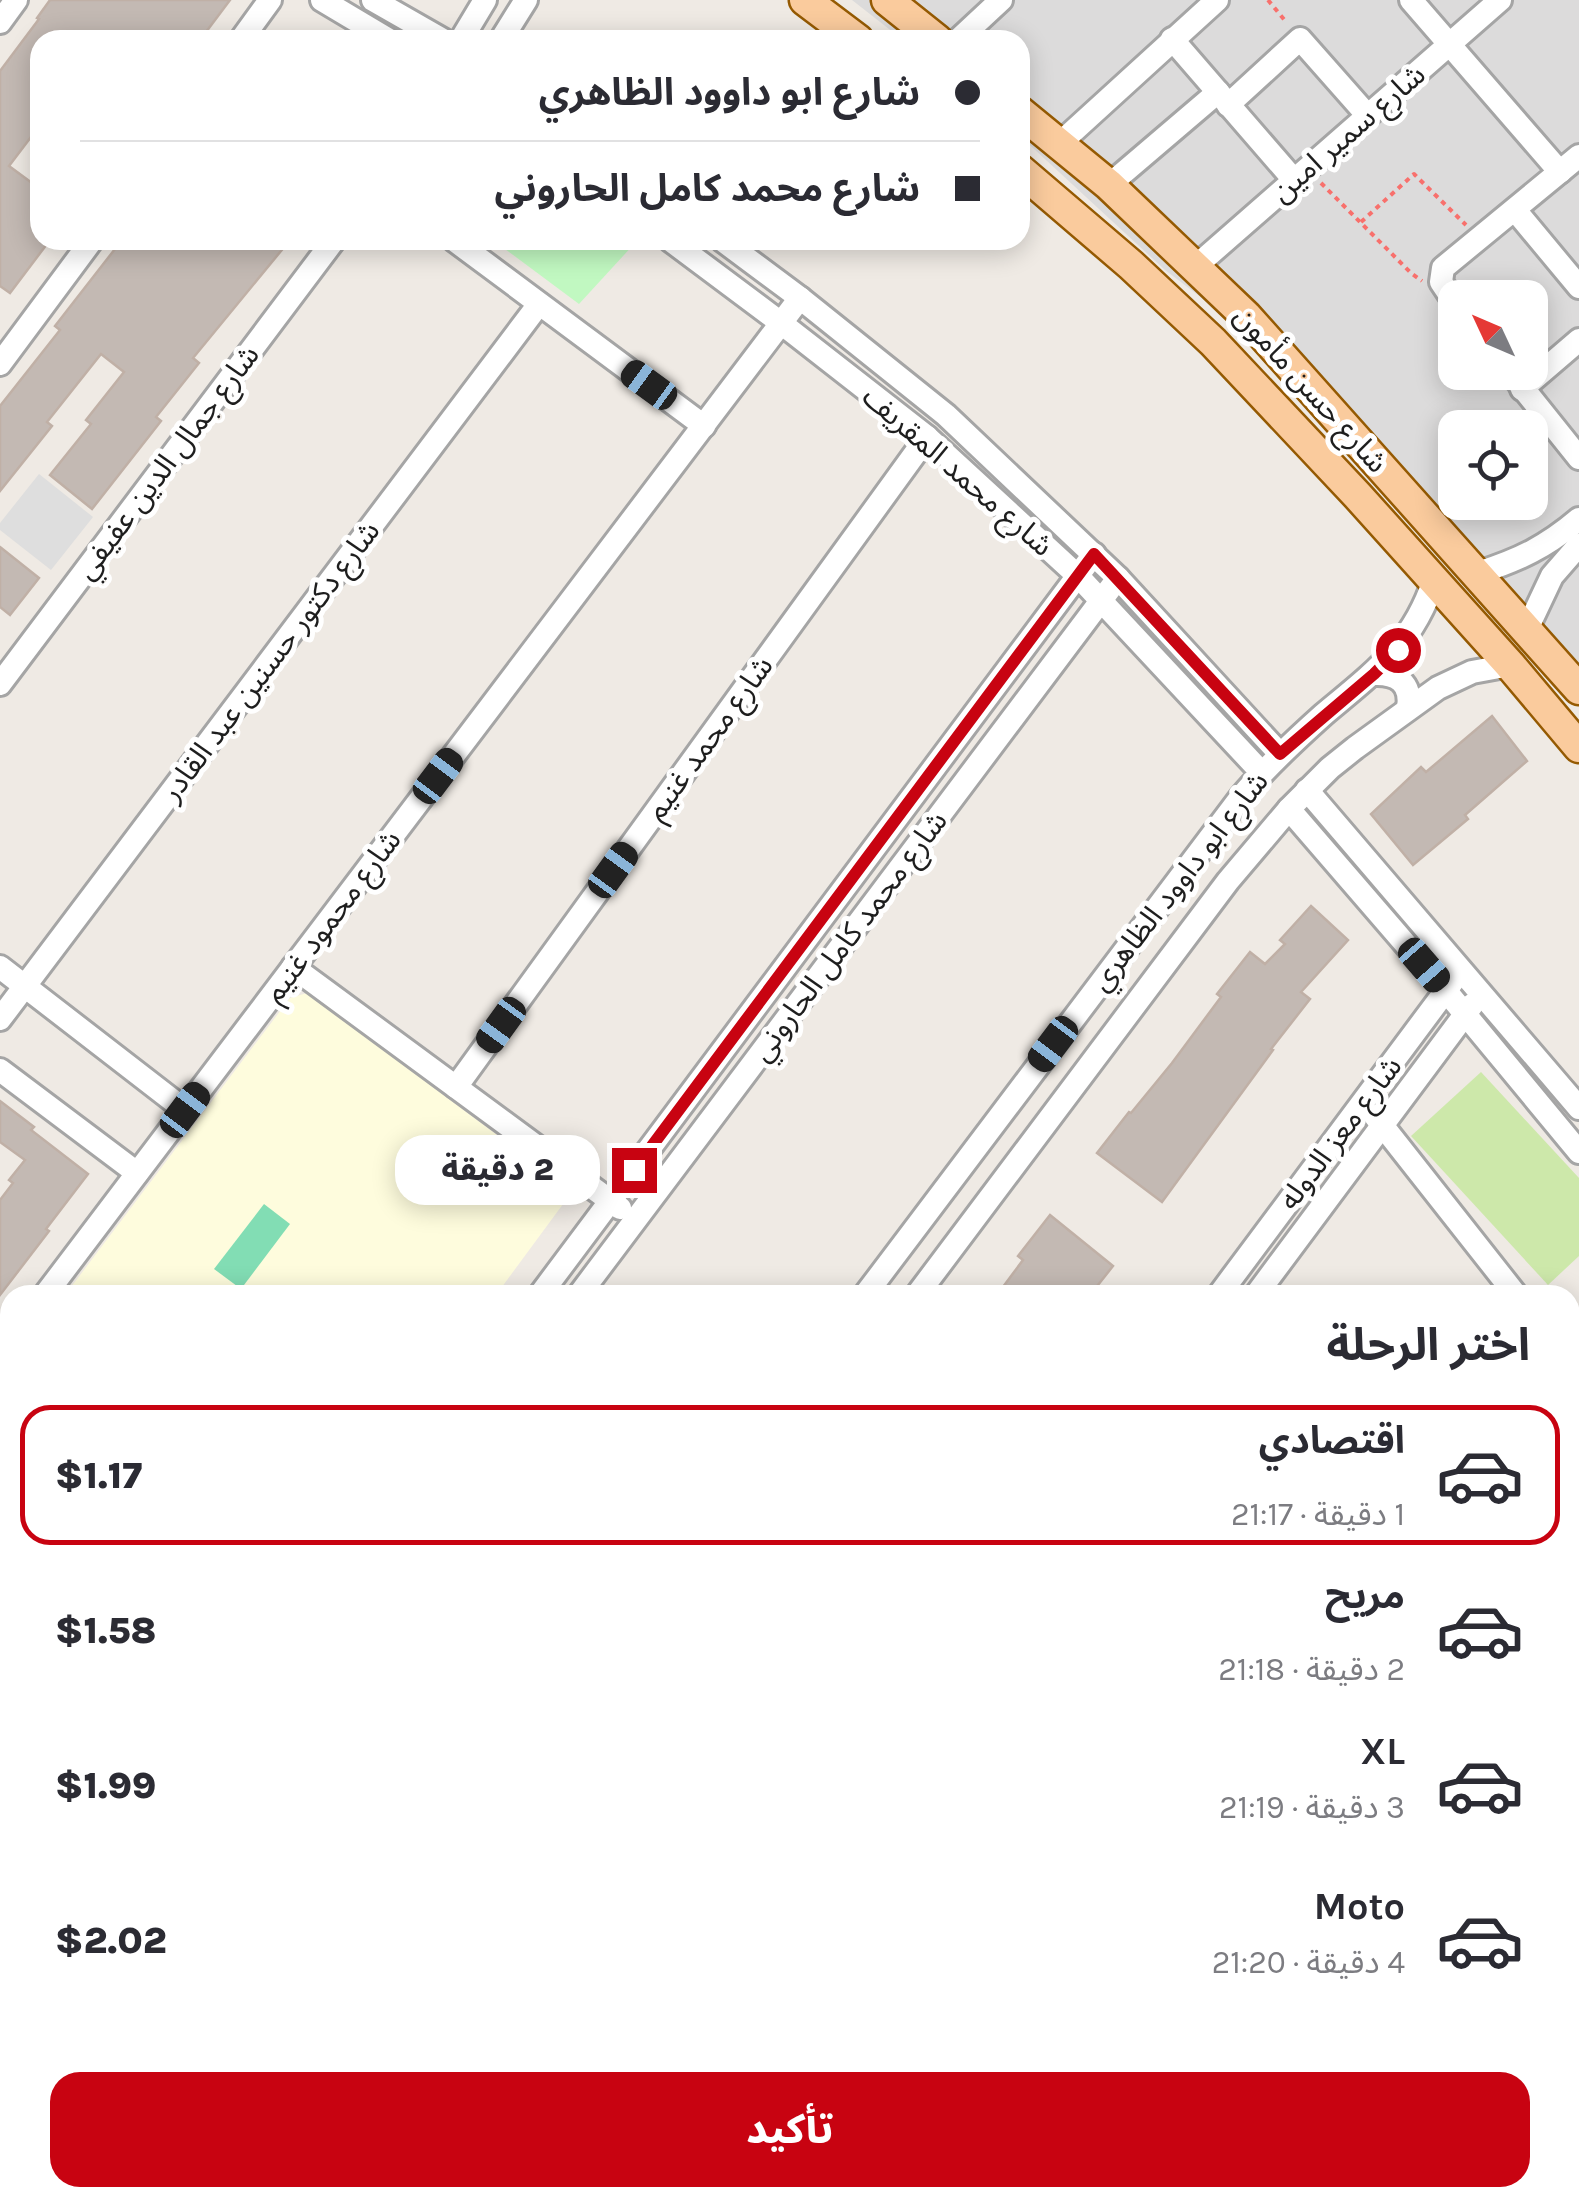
<!DOCTYPE html>
<html lang="ar">
<head>
<meta charset="utf-8">
<style>
	body { margin:0; font-family:Karla,"Noto Sans Arabic",sans-serif; background:#f2f2f3; color:#2b2b33; direction:rtl; height:100vh; display:flex; flex-direction:column; font-size:38px; white-space:nowrap }
	* { box-sizing:border-box; margin:0 }
	p { font-size:32px; color:#7c7c81 }
	.icon { flex:none; width:55px; height:55px; fill:none; stroke:currentColor; stroke-width:2; stroke-linecap:round; stroke-linejoin:round }
	.map { position:relative; flex:1; overflow:hidden; direction:ltr }
	.sheet { position:absolute; left:0px; top:1285px; width:1580px; height:922px; display:flex; flex-direction:column; background:#fff; border-radius:30px 30px 0 0; box-shadow:0 5px 25px #0003; direction:rtl }
	.sheet>* { flex:none }
	.banner { position:absolute; left:30px; top:30px; width:1000px; height:220px; border-radius:30px; box-shadow:0 5px 25px #0003; direction:rtl; display:grid; align-content:center; height:220px; padding:0 50px; background:#fff }
	.needle { width:65px; rotate:314deg }
	.fabs { position:absolute; left:1438px; top:280px; display:grid; gap:20px }
	.fabs a { display:grid; place-items:center; width:110px; height:110px; border-radius:20px; background:#fff; box-shadow:0 5px 25px #0003; font-size:50px }
	.end { position:absolute; width:45px; height:45px; margin:-22px; border:12px solid #c80311; background:#fff; box-shadow:0 0 0 5px #fff }
	.from { border-radius:50% }
	.bubble { position:absolute; height:70px; border-radius:30px; background:#fff; box-shadow:0 5px 25px #0003; font-size:32px; font-weight:800; line-height:70px; text-align:center; direction:rtl }
	.car { position:absolute; width:30px; height:60px; margin:-30px -15px; border-radius:12px; box-shadow:0 0 8px 2px #0007; background:linear-gradient(#222 24%,#8ab4d8 0 40%,#222 0 76%,#8ab4d8 0 86%,#222 0) }
	.banner b { display:flex; align-items:center; gap:35px; height:95px; font-size:38px }
	.banner b+b { border-top:2px solid #e1e1e2 }
	.banner i { width:25px; height:25px; background:#2b2b33 }
	ul { padding:0; list-style:none }
	li { display:flex; align-items:center; gap:30px; height:140px; margin:0 20px 15px; padding:0 30px; border:5px solid transparent; border-radius:30px }
	li div { flex:1 }
	li b { display:block; font-size:38px }
	li em { font-style:normal; font-weight:800 }
	li.current { border-color:#c80311 }
	li>.icon { width:90px; height:90px; stroke-width:1.5 }
	h2 { padding:0 50px; font-size:45px; line-height:120px }
	.button { display:flex; gap:20px; margin-top:auto; padding:20px 50px }
	.button a { flex:1; height:115px; border-radius:30px; background:#c80311; color:#fff; font-size:40px; font-weight:800; line-height:115px; text-align:center }
	.map>svg:first-child { display:block }
	.residential { fill:#dcdbdb; fill-rule:evenodd }
	.education { fill:#fefcdd }
	.grass { fill:#cde8aa }
	.park { fill:#c1f8c1 }
	.pitch { fill:#82ddb4 }
	.parking { fill:#dedede }
	.building { fill:#c3b9b3; stroke:#c0b0a6; stroke-width:2.5 }
	.lines { fill:none; stroke-linecap:round; stroke-linejoin:round }
	.minor-casing { stroke:#a5a5a5; stroke-width:28 }
	.major-casing { stroke:#955a02; stroke-width:35 }
	.path { stroke:#f8706c; stroke-width:4; stroke-dasharray:5 5; stroke-linecap:butt }
	.minor { stroke:#fff; stroke-width:22 }
	.major { stroke:#facb9d; stroke-width:30 }
	.route { stroke:#c80311; stroke-width:12 }
	.labels { text-anchor:middle; dominant-baseline:central; stroke-width:10; stroke-linejoin:round; paint-order:stroke }
	.street-label { font-size:30px; fill:#1e1e1e; stroke:#fff }
</style>
</head>
<body>
<div class="map">
<svg width="1579" height="2206" viewBox="0 0 1579 2206">
	<rect width="100%" height="100%" fill="#efeae4"/>
	<path class="residential" d="M852 0H1579V705L1492 602 1252 336 1165 270 1020 136V40H903ZM1455 298H1530V372H1455ZM1455 428H1530V502H1455Z"/>
	<g class="education">
		<polygon points="307,993 565,1186 566,1200 496,1295 81,1295 71,1287 290,998"/>
		<polygon points="1570,1947 1579,1954 1579,2068 1570,2080"/>
		<polygon points="1249,2198 1561,2198 1555,2206 1260,2206"/>
	</g>
	<polygon class="grass" points="1481,1072 1579,1178 1579,1256 1548,1285 1411,1136"/>
	<polygon class="park" points="493,240 632,240 635,243 579,304"/>
	<polygon class="pitch" points="264,1204 290,1224 241,1289 214,1269"/>
	<polygon class="parking" points="39,474 93,517 51,570 0,530 0,523"/>
	<g class="building">
		<polygon points="50,0 230,0 200,40 40,40 40,125 9,166 40,189 40,240 50,240 10,293 0,286 0,71 39,19 37,18"/>
		<polygon points="122,240 290,240 193,358 199,363 156,417 161,421 92,509 50,475 91,424 86,420 124,372 101,354 47,422 52,426 0,491 0,406 60,330 55,326"/>
		<polygon points="0,547 39,578 10,615 0,607"/>
		<polygon points="1492,716 1527,761 1465,815 1468,819 1413,865 1371,814 1421,767 1426,772"/>
		<polygon points="1311,906 1348,940 1301,992 1310,999 1271,1049 1273,1050 1162,1202 1097,1153 1129,1112 1131,1113 1172,1063 1221,997 1217,994 1250,952 1265,964 1285,944 1280,940"/>
		<polygon points="0,1101 34,1127 31,1130 88,1174 46,1229 49,1231 0,1295 0,1200 13,1183 9,1180 25,1160 0,1142"/>
		<polygon points="1050,1215 1113,1266 1090,1295 997,1295 1023,1260 1018,1256"/>
	</g>
	<g class="lines">
		<defs>
			<g id="minor">
				<polyline points="322,0 389,40"/>
				<polyline points="373,0 443,40"/>
				<polyline points="1411,0 1560,172"/>
				<polyline points="0,22 16,0"/>
				<polyline points="1172,39 1294,180"/>
				<polyline points="241,40 270,0"/>
				<polyline points="461,40 485,0"/>
				<polyline points="501,40 526,0"/>
				<polyline points="958,40 1001,0"/>
				<polyline points="1228,105 1300,39 1368,116"/>
				<polyline points="1058,145 1217,0"/>
				<polyline points="1109,185 1218,92"/>
				<polyline points="1515,210 1579,287"/>
				<polyline points="454,240 704,426"/>
				<polyline points="670,240 781,323 927,437 1078,576 1262,773"/>
				<polyline points="722,240 800,298 946,415 1118,578 1280,754"/>
				<polyline points="1195,267 1500,0"/>
				<polyline points="1455,303 1441,282 1443,268 1579,156"/>
				<polyline points="0,364 92,240"/>
				<polyline points="1510,372 1579,458"/>
				<polyline points="1522,389 1579,340"/>
				<path d="M1478 573C1519 560 1546 547 1579 519"/>
				<polyline points="1527,629 1552,576 1579,545"/>
				<path d="M1374 674C1397 673 1412 683 1408 708"/>
				<polyline points="0,684 334,240"/>
				<polyline points="1307,790 1579,1108"/>
				<polyline points="1289,809 1446,991 1579,1152"/>
				<polyline points="0,967 185,1110"/>
				<polyline points="293,967 620,1208"/>
				<polyline points="0,1019 539,304"/>
				<polyline points="0,1070 137,1173"/>
				<polyline points="456,1087 927,437"/>
				<polyline points="1375,1116 1516,1295"/>
				<polyline points="45,1295 800,298"/>
				<polyline points="540,1295 1094,554"/>
				<polyline points="579,1295 1118,578"/>
				<path d="M865 1295 1241 797C1266 767 1294 741 1323 715 1373 673 1413 645 1434 580"/>
				<polyline points="917,1295 1228,881 1289,809 1330,768 1355,748 1438,688 1472,672 1510,665"/>
				<polyline points="1219,1295 1453,981"/>
				<polyline points="1256,1295 1472,1005"/>
				<polyline points="0,1354 10,1341"/>
				<polyline points="1570,1359 1579,1369"/>
				<polyline points="1570,1566 1579,1554"/>
				<polyline points="0,1693 10,1680"/>
				<polyline points="1570,1889 1579,1878"/>
				<polyline points="0,1915 10,1923"/>
				<polyline points="1570,1919 1579,1926"/>
				<polyline points="0,1950 10,1958"/>
				<polyline points="0,2018 10,2005"/>
				<polyline points="0,2066 10,2052"/>
				<polyline points="1214,2198 1226,2206"/>
				<polyline points="184,2206 190,2198"/>
				<polyline points="240,2206 246,2198"/>
				<polyline points="539,2206 545,2198"/>
				<polyline points="578,2206 584,2198"/>
				<polyline points="826,2206 833,2198"/>
				<polyline points="1089,2206 1096,2198"/>
			</g>
			<g id="major">
				<polyline points="805,0 858,40"/>
				<polyline points="887,0 937,40"/>
				<polyline points="1020,112 1109,185 1246,316 1579,689"/>
				<polyline points="1020,170 1131,265 1213,342 1357,495 1510,665 1579,747"/>
			</g>
		</defs>
		<use href="#minor" class="minor-casing"/>
		<use href="#major" class="major-casing"/>
		<g class="path">
			<polyline points="1268,0 1287,23"/>
			<polyline points="1321,183 1411,273 1422,281"/>
			<polyline points="1361,222 1414,174 1466,225"/>
		</g>
		<use href="#minor" class="minor"/>
		<use href="#major" class="major"/>
	</g>
	<g class="lines">
		<polyline class="route" points="634,1170 1094,554 1280,754 1374,674 1398,650"/>
	</g>
	<g class="labels">
		<g class="street-label">
			<text transform="translate(1348 133) rotate(-41)">شارع سمير امين</text>
			<text transform="translate(1311 389) rotate(48)">شارع حسن مأمون</text>
			<text transform="translate(167 462) rotate(-53)">شارع جمال الدين عفيفي</text>
			<text transform="translate(958 471) rotate(41)">شارع محمد المقريف</text>
			<text transform="translate(270 661) rotate(-53)">شارع دكتور حسنين عبد القادر</text>
			<text transform="translate(709 738) rotate(-54)">شارع محمد غنيم</text>
			<text transform="translate(1179 881) rotate(-52)">شارع ابو داوود الظاهري</text>
			<text transform="translate(332 916) rotate(-53)">شارع محمود غنيم</text>
			<text transform="translate(849 936) rotate(-53)">شارع محمد كامل الحاروني</text>
			<text transform="translate(1340 1133) rotate(-53)">شارع معز الدوله</text>
		</g>
	</g>
</svg>
<div class="fabs">
<a><svg class="needle" viewBox="-14 -14 28 28"><path d="M0-13l5 13h-10z" fill="#e53935"/><path d="M0 13l5-13h-10z" fill="#7c7c81"/></svg></a>
<a><svg class="icon" aria-label="locate" viewBox="0 0 24 24"><circle cx="12" cy="12" r="6"/><path d="M12 2v4M12 18v4M2 12h4M18 12h4"/></svg></a>
</div>
<i class="end from" style="left:1398px;top:650px"></i>
<i class="end" style="left:634px;top:1170px"></i>
<div class="bubble" style="left:395px;top:1135px;width:205px">2 دقيقة</div>
<i class="car" style="left:649px;top:385px;rotate:306deg"></i>
<i class="car" style="left:438px;top:776px;rotate:37deg"></i>
<i class="car" style="left:613px;top:870px;rotate:36deg"></i>
<i class="car" style="left:1424px;top:965px;rotate:139deg"></i>
<i class="car" style="left:501px;top:1025px;rotate:216deg"></i>
<i class="car" style="left:1053px;top:1044px;rotate:217deg"></i>
<i class="car" style="left:185px;top:1110px;rotate:37deg"></i>
<div class="banner">
<b><i class="from"></i>شارع ابو داوود الظاهري</b>
<b><i></i>شارع محمد كامل الحاروني</b>
</div>
<section class="sheet">
<h2>اختر الرحلة</h2>
<ul>
<li class="current"><svg class="icon" aria-label="car" viewBox="0 0 24 24"><path d="M5 17H2v-5l4-1 3-4h7l3 4 3 1v5h-3M9 17h6M6 11h13"/><circle cx="7" cy="17" r="2"/><circle cx="17" cy="17" r="2"/></svg><div><b>اقتصادي</b><p>1 دقيقة · 21:17</p></div><em>$1.17</em></li>
<li><svg class="icon" aria-label="car" viewBox="0 0 24 24"><path d="M5 17H2v-5l4-1 3-4h7l3 4 3 1v5h-3M9 17h6M6 11h13"/><circle cx="7" cy="17" r="2"/><circle cx="17" cy="17" r="2"/></svg><div><b>مريح</b><p>2 دقيقة · 21:18</p></div><em>$1.58</em></li>
<li><svg class="icon" aria-label="car" viewBox="0 0 24 24"><path d="M5 17H2v-5l4-1 3-4h7l3 4 3 1v5h-3M9 17h6M6 11h13"/><circle cx="7" cy="17" r="2"/><circle cx="17" cy="17" r="2"/></svg><div><b>XL</b><p>3 دقيقة · 21:19</p></div><em>$1.99</em></li>
<li><svg class="icon" aria-label="car" viewBox="0 0 24 24"><path d="M5 17H2v-5l4-1 3-4h7l3 4 3 1v5h-3M9 17h6M6 11h13"/><circle cx="7" cy="17" r="2"/><circle cx="17" cy="17" r="2"/></svg><div><b>Moto</b><p>4 دقيقة · 21:20</p></div><em>$2.02</em></li>
</ul>
<div class="button"><a>تأكيد</a></div>
</section>
</div>
</body>
</html>
